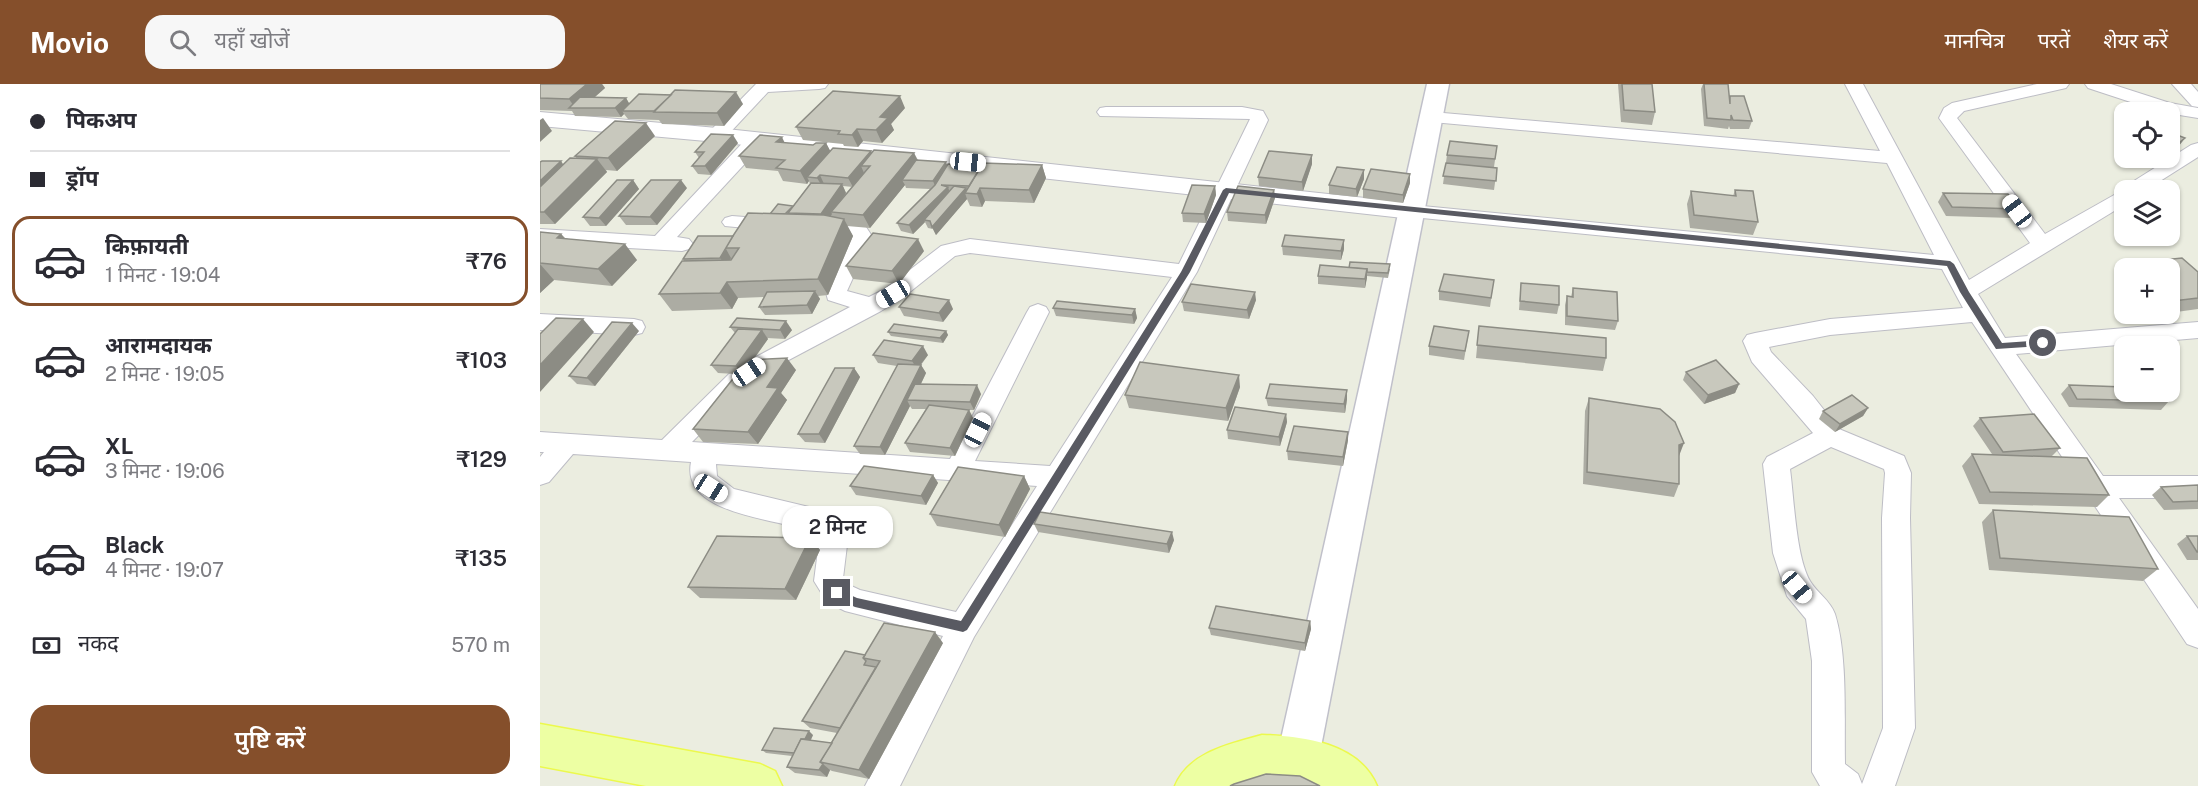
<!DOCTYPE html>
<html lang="hi">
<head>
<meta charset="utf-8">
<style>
	body { margin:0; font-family:"Public Sans","Noto Sans Devanagari",sans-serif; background:#f7f7f7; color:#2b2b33; height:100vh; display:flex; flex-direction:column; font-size:22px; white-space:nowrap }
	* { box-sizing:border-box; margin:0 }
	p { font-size:20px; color:#7c7c81 }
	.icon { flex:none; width:33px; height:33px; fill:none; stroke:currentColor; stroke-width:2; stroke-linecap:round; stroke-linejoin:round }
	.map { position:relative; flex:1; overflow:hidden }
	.panel { display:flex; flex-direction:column; background:#fff; width:540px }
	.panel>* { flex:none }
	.hud { display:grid; align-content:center; height:132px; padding:0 30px; background:#fff }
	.buttons { position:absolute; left:1574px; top:18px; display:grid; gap:12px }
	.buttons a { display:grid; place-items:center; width:66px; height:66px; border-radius:12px; background:#fff; box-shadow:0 2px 4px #0004; font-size:30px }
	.end { position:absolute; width:27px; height:27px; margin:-14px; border:8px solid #595a62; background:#fff; box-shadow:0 0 0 3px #fff }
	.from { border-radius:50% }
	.bubble { position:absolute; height:42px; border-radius:18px; background:#fff; box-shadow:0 2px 4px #0004; font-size:20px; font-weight:600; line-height:42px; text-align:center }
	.car { position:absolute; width:18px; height:36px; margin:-18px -9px; border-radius:8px; box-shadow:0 0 4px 2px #0007; background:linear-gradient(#fff 24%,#345 0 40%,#fff 0 76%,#345 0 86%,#fff 0) }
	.hud b { display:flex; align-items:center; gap:21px; height:57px; font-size:22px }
	.hud b+b { border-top:2px solid #e1e1e2 }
	.hud i { width:15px; height:15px; background:#2b2b33 }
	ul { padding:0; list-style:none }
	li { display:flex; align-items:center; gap:18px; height:90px; margin:0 12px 9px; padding:0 18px; border:3px solid transparent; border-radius:18px }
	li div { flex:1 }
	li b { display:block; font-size:22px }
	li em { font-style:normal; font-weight:600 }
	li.selected { border-color:#854f2b }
	li>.icon { width:54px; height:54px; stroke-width:1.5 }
	.pay { display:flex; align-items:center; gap:15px; height:66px; padding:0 30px; font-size:22px }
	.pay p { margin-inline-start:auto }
	.action { display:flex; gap:12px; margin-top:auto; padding:12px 30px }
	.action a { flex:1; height:69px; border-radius:18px; background:#854f2b; color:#fff; font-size:24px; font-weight:600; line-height:69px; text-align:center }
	header { display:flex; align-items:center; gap:36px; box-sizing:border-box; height:84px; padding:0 30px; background:#854f2b; color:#fff }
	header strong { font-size:28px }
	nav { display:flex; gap:33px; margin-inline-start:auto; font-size:21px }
	.search { width:420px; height:54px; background:#f7f7f7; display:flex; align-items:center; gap:15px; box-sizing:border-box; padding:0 21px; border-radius:18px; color:#7c7c81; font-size:22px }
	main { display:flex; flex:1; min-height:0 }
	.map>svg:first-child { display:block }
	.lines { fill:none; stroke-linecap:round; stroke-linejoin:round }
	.minor-casing { stroke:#bdbdc5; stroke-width:2 }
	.tertiary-casing { stroke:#bdbdc5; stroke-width:2 }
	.secondary-casing { stroke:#c0c0ca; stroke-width:3 }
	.primary-casing { stroke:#ecf94d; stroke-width:3 }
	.minor { fill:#fff; fill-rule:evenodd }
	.tertiary { fill:#fff; fill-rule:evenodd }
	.secondary { fill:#fff; fill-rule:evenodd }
	.primary { fill:#edffa3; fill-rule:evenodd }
	.wall { fill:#acaca3; fill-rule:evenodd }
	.shaded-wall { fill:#8c8c84 }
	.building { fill:#c8c8bd; stroke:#8c8c84; stroke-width:1.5 }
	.route { fill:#595a62 }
</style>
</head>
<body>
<header>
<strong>Movio</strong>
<div class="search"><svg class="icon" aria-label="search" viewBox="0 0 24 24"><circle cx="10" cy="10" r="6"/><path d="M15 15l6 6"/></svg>यहाँ खोजें</div>
<nav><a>मानचित्र</a><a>परतें</a><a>शेयर करें</a></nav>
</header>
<main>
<section class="panel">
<div class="hud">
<b><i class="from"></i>पिकअप</b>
<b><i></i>ड्रॉप</b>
</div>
<ul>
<li class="selected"><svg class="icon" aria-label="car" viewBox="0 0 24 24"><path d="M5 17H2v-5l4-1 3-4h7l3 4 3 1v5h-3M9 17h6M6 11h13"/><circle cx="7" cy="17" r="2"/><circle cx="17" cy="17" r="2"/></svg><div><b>किफ़ायती</b><p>1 मिनट · 19:04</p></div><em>₹76</em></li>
<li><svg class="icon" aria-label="car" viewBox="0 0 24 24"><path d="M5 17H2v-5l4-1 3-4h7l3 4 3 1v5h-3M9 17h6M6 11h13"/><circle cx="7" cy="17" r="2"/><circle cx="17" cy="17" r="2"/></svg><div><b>आरामदायक</b><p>2 मिनट · 19:05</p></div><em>₹103</em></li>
<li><svg class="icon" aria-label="car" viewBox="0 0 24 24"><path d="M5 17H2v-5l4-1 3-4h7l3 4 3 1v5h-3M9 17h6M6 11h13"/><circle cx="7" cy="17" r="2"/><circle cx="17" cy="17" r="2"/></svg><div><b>XL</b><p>3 मिनट · 19:06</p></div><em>₹129</em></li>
<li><svg class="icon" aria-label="car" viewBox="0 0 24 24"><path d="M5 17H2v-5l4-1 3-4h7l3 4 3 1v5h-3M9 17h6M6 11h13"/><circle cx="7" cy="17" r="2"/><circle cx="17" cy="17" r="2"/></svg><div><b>Black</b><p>4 मिनट · 19:07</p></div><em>₹135</em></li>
</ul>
<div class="pay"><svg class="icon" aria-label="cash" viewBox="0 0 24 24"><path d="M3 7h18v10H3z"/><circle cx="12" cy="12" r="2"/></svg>नकद<p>570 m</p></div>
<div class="action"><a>पुष्टि करें</a></div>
</section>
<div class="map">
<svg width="1658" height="702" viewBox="0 0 1658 702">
	<rect width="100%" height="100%" fill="#ebede0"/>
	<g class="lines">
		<defs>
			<g id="minor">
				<polygon points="216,0 288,0 285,4 279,5 228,8 184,55 170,55 168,51 170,47"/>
				<path d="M1305 0H1323L1429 196 1490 159 1399 34 1404 24 1412 19 1497 0H1529L1526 4 1424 27 1417 34 1505 150 1583 106 1586 102 1651 61 1658 59V73L1606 106H1584V121L1438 210 1465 254 1658 238V254L1476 270 1563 392H1658V414H1579L1658 525V564L1647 560 1432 238 1290 251 1229 263 1231 268 1273 312 1299 345 1364 372 1371 389 1370 434 1375 644 1355 702H1280L1272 688V577L1266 535 1247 512 1233 469 1223 380 1227 373 1273 349 1212 278 1203 257 1207 251 1215 249 1290 235 1423 224 1402 185 872 133 865 131 862 127 865 123 872 121 1394 171 1347 79 892 38 886 37 883 33 886 29 892 28 1340 67ZM1291 363 1344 385 1345 389 1342 434 1343 644 1322 700 1318 690 1305 680C1304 635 1308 572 1295 530 1290 516 1277 509 1270 497 1256 473 1254 414 1250 385Z"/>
				<polygon points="1545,0 1571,0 1630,19 1658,24 1658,34 1621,28 1548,4"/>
				<polygon points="1632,0 1651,0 1658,8 1658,23 1652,22"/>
				<path d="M566 23H702L723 27 728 36 657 188 434 553 360 702H325L403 552 305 527 287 518 274 497 280 451C247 434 140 434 151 378L33 370 9 398 0 401V373L4 368H0V348L122 356 189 290 212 275 310 223 288 216 285 205 311 154 269 149 266 144 269 139 276 138 326 143 332 152 307 207 329 213 345 205 401 162 430 155 639 180 710 35 560 32 557 28 560 24ZM430 169 632 193 510 382 435 377 509 228 506 223 498 220 490 223 487 228 410 375 152 358 207 302 228 287 341 227 361 215 415 172ZM176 380 497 402 416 528 320 506 307 500 303 494 309 445 305 437 269 423 194 405 177 392Z"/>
				<polygon points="217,49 224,51 226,55 224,59 137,153 149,155 153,160 149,165 142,167 0,159 0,145 115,152 210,51"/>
				<polygon points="192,132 244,136 247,141 244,146 237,147 185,142 182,138 185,134"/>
				<polygon points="0,230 94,235 102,237 105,243 102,249 94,251 0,246"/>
			</g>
			<polygon id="tertiary" points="0,28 177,44 872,119 881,122 885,127 881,132 872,135 177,58 0,42"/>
			<polygon id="secondary" points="887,0 909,0 779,673 773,688 758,694 743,688 737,673"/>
			<g id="primary">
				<polygon points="0,640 220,680 235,687 242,702 106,702 0,682"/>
				<path d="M722 651C763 652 819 659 837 702H779L758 694 722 693 695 702H635C649 668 690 660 722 651Z"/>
			</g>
		</defs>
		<use href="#minor" class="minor-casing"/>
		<use href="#tertiary" class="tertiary-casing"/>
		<use href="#secondary" class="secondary-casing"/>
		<use href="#primary" class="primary-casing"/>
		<use href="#minor" class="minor"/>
		<use href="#tertiary" class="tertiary"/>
		<use href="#secondary" class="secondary"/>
		<use href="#primary" class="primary"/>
	</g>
	<g class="wall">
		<polygon points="0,0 62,0 65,4 54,14 86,14 89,19 203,20 184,42 122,40 119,36 88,35 84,30 81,33 35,32 32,27 0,26"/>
		<polygon points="1078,0 1112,0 1115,28 1112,41 1081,38"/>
		<polygon points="1163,0 1188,0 1189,15 1190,12 1212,37 1209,45 1190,45 1189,42 1188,45 1164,42 1161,5"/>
		<polygon points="365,24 351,40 354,46 342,59 323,57 318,63 304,62 303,60 263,56 256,43"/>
		<polygon points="1584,41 1584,50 1579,48"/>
		<polygon points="1629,48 1645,54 1638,63 1629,70"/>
		<polygon points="115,52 77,87 66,86 67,88 15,140 0,140 0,78 24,81 37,75 35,72"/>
		<polygon points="198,59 171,91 158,90 152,82 159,74 155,68"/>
		<path d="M245 59 273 61 286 59 290 67H331L332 69H374L378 76 407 81H502L506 94 494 119 445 117 442 123 430 122 427 115 396 151 393 145 388 144 385 138 373 150 361 147 357 139 390 105 366 104 365 101 330 144 307 142 313 152 288 211 278 212 280 215 272 230 225 231 219 223 224 213 198 214 192 225 132 227 119 210 144 177 143 175 193 152 230 130 253 122 270 100 269 97 267 100 243 97 238 87 206 84 199 72ZM303 102 313 103 301 116 306 109Z"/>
		<polygon points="957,62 954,83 957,84 954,106 903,100 907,71"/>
		<polygon points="772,80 763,107 719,102 718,93"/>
		<polygon points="824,95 817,113 789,110 789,101"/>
		<polygon points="93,96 99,105 66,142 50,142 43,133"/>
		<polygon points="870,99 863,119 823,114 823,105"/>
		<polygon points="675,102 676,111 666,139 643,138 642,129"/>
		<polygon points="147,104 117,141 86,141 79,132"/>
		<polygon points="734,106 735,114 726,140 688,137 687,128"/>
		<polygon points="1195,106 1218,138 1213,151 1150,144 1147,120 1151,107 1193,112"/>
		<polygon points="1403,109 1478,125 1472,134 1406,132 1398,118"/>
		<polygon points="0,148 21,150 25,154 97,176 72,202 14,196 0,209"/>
		<polygon points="804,156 804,165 801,176 743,171 742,162"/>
		<polygon points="384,167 359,200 313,195 306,182"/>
		<polygon points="1593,179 1658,188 1658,225 1629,229 1629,184 1588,184"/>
		<polygon points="809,183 850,185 848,194 827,192 825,204 778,200 778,192"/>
		<polygon points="954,196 950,223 899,216 899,207"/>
		<polygon points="981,199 1019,221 1017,230 979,226"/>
		<polygon points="1033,204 1078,237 1075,246 1025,241 1025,221 1027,212 1031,213"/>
		<polygon points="716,216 709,235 644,227 642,218"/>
		<polygon points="359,223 413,225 403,238 364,232"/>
		<polygon points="513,224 595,225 597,234 594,240 516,232"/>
		<polygon points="939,242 1066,274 1063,287 936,274"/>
		<polygon points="190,243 252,246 245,255 227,254 228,255 214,275 256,286 241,309 247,316 218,360 163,358 153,345 196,290 178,289 171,281 195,249"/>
		<polygon points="99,247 55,302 37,300 29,292"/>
		<polygon points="406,247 408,251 403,259 351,252 348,248"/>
		<polygon points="929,247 924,276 889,271 889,262"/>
		<polygon points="333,271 388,271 381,281 386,289 381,300 441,310 434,326 429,326 433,334 415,372 370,368 365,359 386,325 372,325 370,322 345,371 320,370 314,362 357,282 338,279"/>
		<polygon points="314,284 320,293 285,359 265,358 258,350"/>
		<polygon points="1146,288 1199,300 1195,309 1164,320 1143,296"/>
		<polygon points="1529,301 1629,317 1621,326 1529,323 1521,310"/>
		<polygon points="700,303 688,337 589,324 585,311"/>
		<polygon points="726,314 807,315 805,329 728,322"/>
		<polygon points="1049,314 1139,372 1139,400 1134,413 1043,400 1045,327"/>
		<polygon points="1328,324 1323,332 1295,348 1279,335 1283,327"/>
		<polygon points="746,330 747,338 740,362 688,355 687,346"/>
		<polygon points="1440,334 1520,364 1512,372 1569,411 1557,423 1439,420 1422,382 1432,370 1452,370 1433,342"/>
		<polygon points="808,348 808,356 803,382 748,376 747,367"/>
		<polygon points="393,391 398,399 386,421 316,411 310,402"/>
		<polygon points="484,392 490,405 465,453 397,442 390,430"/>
		<polygon points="1658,401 1658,425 1624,426 1612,411 1621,403"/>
		<polygon points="1453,426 1618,485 1603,497 1449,486 1442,438"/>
		<polygon points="494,440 634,456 629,469 498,448"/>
		<polygon points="1647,452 1658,452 1658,476 1647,476 1637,460"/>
		<polygon points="270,454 280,466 256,516 160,514 148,503"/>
		<polygon points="770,537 771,545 765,567 671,551 669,544"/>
		<polygon points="403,559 329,695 292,687 290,686 287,693 255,689 247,683 252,672 226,669 222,666 273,651 271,656 292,659 297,649 270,644 262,637 325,571"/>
	</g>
	<g class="shaded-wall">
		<polygon points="47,0 62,0 65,4 42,24 35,24 29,15"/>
		<polygon points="196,8 203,20 184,42 177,29"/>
		<polygon points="360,12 365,24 351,40 354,46 342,59 336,46 340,33"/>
		<polygon points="86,14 91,23 82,27 84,30 81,33 75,24"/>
		<polygon points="3,34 12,47 0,58 0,36"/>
		<polygon points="106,39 115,52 77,87 68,74"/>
		<polygon points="317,45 323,57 318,63 312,51"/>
		<polygon points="193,51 198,59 171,91 165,82"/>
		<polygon points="242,53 248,66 236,58"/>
		<polygon points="1645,54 1638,63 1629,70 1636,61"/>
		<polygon points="286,59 293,72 267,93 269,97 267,100 260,87"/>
		<polygon points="331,67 336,76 321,82 324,89 313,103 308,94"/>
		<polygon points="374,69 380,82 362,96 365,101 330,144 323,131"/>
		<polygon points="772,71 772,80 763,107 762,98"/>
		<polygon points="57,75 67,88 15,140 4,128"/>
		<polygon points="21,77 27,86 0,103 0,97"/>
		<polygon points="406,78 409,86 397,106 393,97"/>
		<polygon points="502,81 506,94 494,119 489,106"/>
		<polygon points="824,86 824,95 817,113 816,105"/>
		<polygon points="870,90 870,99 863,119 863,111"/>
		<polygon points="280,91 284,100 282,102 277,94"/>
		<polygon points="93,96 99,105 66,142 59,134"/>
		<polygon points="141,96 147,104 117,141 110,133"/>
		<polygon points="302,100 306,109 293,128 291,128 292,130 286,139 281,130"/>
		<polygon points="675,102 676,111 666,139 664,130"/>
		<polygon points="408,103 411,112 384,136 385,138 373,150 369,141"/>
		<polygon points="426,104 428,110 425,109 427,115 396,151 392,143"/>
		<polygon points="440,104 445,117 442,123 437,110"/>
		<polygon points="734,106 735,114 726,140 725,131"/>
		<polygon points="304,135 313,152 288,211 278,195"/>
		<polygon points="21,150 35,166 17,154"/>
		<polygon points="378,155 384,167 359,200 352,187"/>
		<polygon points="804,156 804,165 801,176 801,167"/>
		<polygon points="85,160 97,176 72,202 58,185"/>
		<polygon points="186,165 191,174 186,182 180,174"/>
		<polygon points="0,180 14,196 0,209"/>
		<polygon points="827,185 827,194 825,204 825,195"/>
		<polygon points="187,198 198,214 192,225 180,209"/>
		<polygon points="275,207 280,215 272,230 267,221"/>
		<polygon points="715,208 716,216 709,235 707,226"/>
		<polygon points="409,216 413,225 403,238 399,229"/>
		<polygon points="595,225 597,234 594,240 592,231"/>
		<polygon points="43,235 54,248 0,308 0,281"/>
		<polygon points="246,237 252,246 245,255 240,246"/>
		<polygon points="92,239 99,247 55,302 47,294"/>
		<polygon points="222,246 228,255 202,291 196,282"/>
		<polygon points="406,247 408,251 403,259 400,254"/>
		<polygon points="383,262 388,271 377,285 372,277"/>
		<polygon points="247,274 256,286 241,309 247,316 218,360 208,348 227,303"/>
		<polygon points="381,281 386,289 373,316 367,316 370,322 345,371 340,363"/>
		<polygon points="314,284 320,293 285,359 279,350"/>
		<polygon points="699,291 700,303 688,337 686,324"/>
		<polygon points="1199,300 1195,309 1164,320 1168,311"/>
		<polygon points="437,301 441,310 434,326 430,318"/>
		<polygon points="807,306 807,315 805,329 804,320"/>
		<polygon points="1328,324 1323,332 1295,348 1300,340"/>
		<polygon points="429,326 433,334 415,372 410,364"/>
		<polygon points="746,330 747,338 740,362 739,353"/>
		<polygon points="808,348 808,356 803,382 803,373"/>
		<polygon points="1144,359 1139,372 1139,361"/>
		<polygon points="393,391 398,399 386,421 381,412"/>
		<polygon points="484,392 490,405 465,453 459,441"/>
		<polygon points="632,448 634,456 629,469 627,460"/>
		<polygon points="270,454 280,466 256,516 245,505"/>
		<polygon points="770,537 771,545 765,567 765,559"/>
		<polygon points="395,548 403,559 329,695 319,686"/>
		<polygon points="269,647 273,651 262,673 258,670"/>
		<polygon points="283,680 290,686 287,693 279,686"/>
	</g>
	<g class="building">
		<polygon points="0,0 47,0 29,15 0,14"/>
		<polygon points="1082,0 1112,0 1115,28 1084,26"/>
		<polygon points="1164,0 1188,0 1190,20 1190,12 1204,12 1212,37 1193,36 1191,31 1191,36 1167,34"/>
		<polygon points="135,6 196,8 177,29 114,28"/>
		<polygon points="293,7 360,12 340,33 348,34 336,46 317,45 312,51 298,50 300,47 256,43"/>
		<polygon points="99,10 131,11 114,27 82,27"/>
		<polygon points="40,13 86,14 75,24 29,24"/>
		<polygon points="75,37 106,39 68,74 35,72"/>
		<polygon points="1629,48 1645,54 1636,61 1629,58"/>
		<polygon points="171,50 193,51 165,82 152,82 164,68 155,68"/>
		<polygon points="220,51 242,53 236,58 273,61 276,59 286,59 260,87 236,84 245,76 199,72"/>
		<polygon points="910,57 957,62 955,75 907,71"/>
		<polygon points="293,64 331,67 308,94 280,91 277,94 267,93"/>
		<polygon points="334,66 374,69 323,131 291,128 330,82 321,82"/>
		<polygon points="729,67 772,71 762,98 718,93"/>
		<polygon points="30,74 57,75 4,128 0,128 0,103"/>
		<polygon points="376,76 406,78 393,97 362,96"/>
		<polygon points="2,77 21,77 0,97 0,78"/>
		<polygon points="443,79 502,81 489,106 440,104 437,110 425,109"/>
		<polygon points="906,79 957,84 956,97 903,92"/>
		<polygon points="408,80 442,81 429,102 401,101 408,103 369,141 357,139 395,101"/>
		<polygon points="797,83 824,86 816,105 789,101"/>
		<polygon points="831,85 870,90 863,111 823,105"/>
		<polygon points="77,96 93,96 59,134 43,133"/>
		<polygon points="111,96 141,96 110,133 79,132"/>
		<polygon points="271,99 302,100 281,130 248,129"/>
		<polygon points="652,101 675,102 664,130 642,129"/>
		<polygon points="414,102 426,104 392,143 390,137 384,136"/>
		<polygon points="698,102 734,106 725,131 687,128"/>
		<polygon points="1195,106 1213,107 1218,138 1154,131 1151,107 1196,112"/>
		<polygon points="1403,109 1468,110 1478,125 1412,123"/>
		<polygon points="238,120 253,122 245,130 230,130"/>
		<polygon points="208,129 284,131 304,135 278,195 187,198 180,209 119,210 142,177 191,176 199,164 185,164"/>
		<polygon points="0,148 21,150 17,154 85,160 58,185 0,179"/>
		<polygon points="333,149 378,155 352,187 306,182"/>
		<polygon points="745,151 804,156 801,167 742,162"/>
		<polygon points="158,152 193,152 180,174 143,175"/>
		<polygon points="1642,174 1658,188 1658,214 1633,217 1629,213 1629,184 1598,184 1593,179"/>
		<polygon points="810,178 850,180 848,189 827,188 827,185 809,184"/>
		<polygon points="780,181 827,185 825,195 778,192"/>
		<polygon points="904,190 954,196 951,214 899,207"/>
		<polygon points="981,199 1019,202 1019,221 980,217"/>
		<polygon points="651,200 715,208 707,226 642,218"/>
		<polygon points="1033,204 1077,208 1078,237 1027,232 1027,212 1033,213"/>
		<polygon points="275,207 267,221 219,223 227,208"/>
		<polygon points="370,210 409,216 399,229 359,223"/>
		<polygon points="517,217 595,225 592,231 513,224"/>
		<polygon points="16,234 43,235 0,281 0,250"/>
		<polygon points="197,234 246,237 240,246 190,243"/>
		<polygon points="72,238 92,239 47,294 29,292"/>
		<polygon points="354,240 406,247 400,254 348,248"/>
		<polygon points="894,242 929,247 925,267 889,262"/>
		<polygon points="939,242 1066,254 1066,274 937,261"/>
		<polygon points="198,245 222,246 196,282 171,281"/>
		<polygon points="344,256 383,262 372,277 333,271"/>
		<polygon points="247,274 227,303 238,304 208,348 153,345 208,276"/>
		<polygon points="1176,276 1199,300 1168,311 1146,288"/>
		<polygon points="600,278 699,291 686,324 585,311"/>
		<polygon points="358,280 381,281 340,363 314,362"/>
		<polygon points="295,284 314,284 279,350 258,350"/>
		<polygon points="375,300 437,301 430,318 367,316"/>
		<polygon points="730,300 807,306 804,320 726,314"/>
		<polygon points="1529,301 1584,303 1584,308 1623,308 1629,317 1537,315"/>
		<polygon points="1312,311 1328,324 1300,340 1283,327"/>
		<polygon points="1049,314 1120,325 1135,338 1144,359 1139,361 1139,400 1047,388"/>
		<polygon points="389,321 429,326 410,364 365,359"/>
		<polygon points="695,323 746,330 739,353 687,346"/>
		<polygon points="1494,330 1520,364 1463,368 1440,334"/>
		<polygon points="754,342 808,348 803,373 747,367"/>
		<polygon points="1432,370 1547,374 1569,411 1450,408"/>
		<polygon points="324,382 393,391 381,412 310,402"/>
		<polygon points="418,383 484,392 459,441 390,430"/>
		<polygon points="1658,401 1658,417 1633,418 1621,403"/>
		<polygon points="1453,426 1589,433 1618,485 1460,474"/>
		<polygon points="500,428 632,448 627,460 494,440"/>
		<polygon points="177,452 270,454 245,505 148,503"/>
		<polygon points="1647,452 1658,452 1658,468 1657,468"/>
		<polygon points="676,522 770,537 765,559 669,544"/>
		<polygon points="344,539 395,548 319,686 280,678 340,577 323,574"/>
		<polygon points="305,567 325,571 323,574 326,577 324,581 336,583 300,644 262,637"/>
		<polygon points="234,644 269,647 265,655 261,655 254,669 222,666"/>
		<polygon points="261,655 292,659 280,678 283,680 279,686 247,683"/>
		<polygon points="726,690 760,692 780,702 690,702 694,700"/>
	</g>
	<polygon class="route" points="686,104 1410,177 1414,180 1429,208 1462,259 1503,256 1508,259 1503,262 1456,265 1420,208 1407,182 689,109 650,188 427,546 423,548 315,523 293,513 291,509 297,505 317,514 421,537 641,188 683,106"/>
</svg>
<div class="buttons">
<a><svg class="icon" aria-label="locate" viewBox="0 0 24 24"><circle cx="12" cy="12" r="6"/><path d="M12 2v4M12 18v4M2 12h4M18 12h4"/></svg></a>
<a><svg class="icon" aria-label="layers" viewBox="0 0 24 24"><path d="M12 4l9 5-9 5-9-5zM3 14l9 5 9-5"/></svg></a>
<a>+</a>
<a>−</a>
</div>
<i class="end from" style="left:1503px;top:259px"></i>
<i class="end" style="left:297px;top:509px"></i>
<div class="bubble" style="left:242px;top:422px;width:111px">2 मिनट</div>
<i class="car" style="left:428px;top:78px;rotate:96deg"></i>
<i class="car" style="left:1477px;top:127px;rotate:323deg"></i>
<i class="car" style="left:353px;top:210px;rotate:239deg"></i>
<i class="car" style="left:209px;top:288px;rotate:56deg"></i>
<i class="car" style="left:438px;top:346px;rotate:27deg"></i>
<i class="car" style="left:171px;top:404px;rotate:122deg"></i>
<i class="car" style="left:1257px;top:503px;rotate:140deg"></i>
</div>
</main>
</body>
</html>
